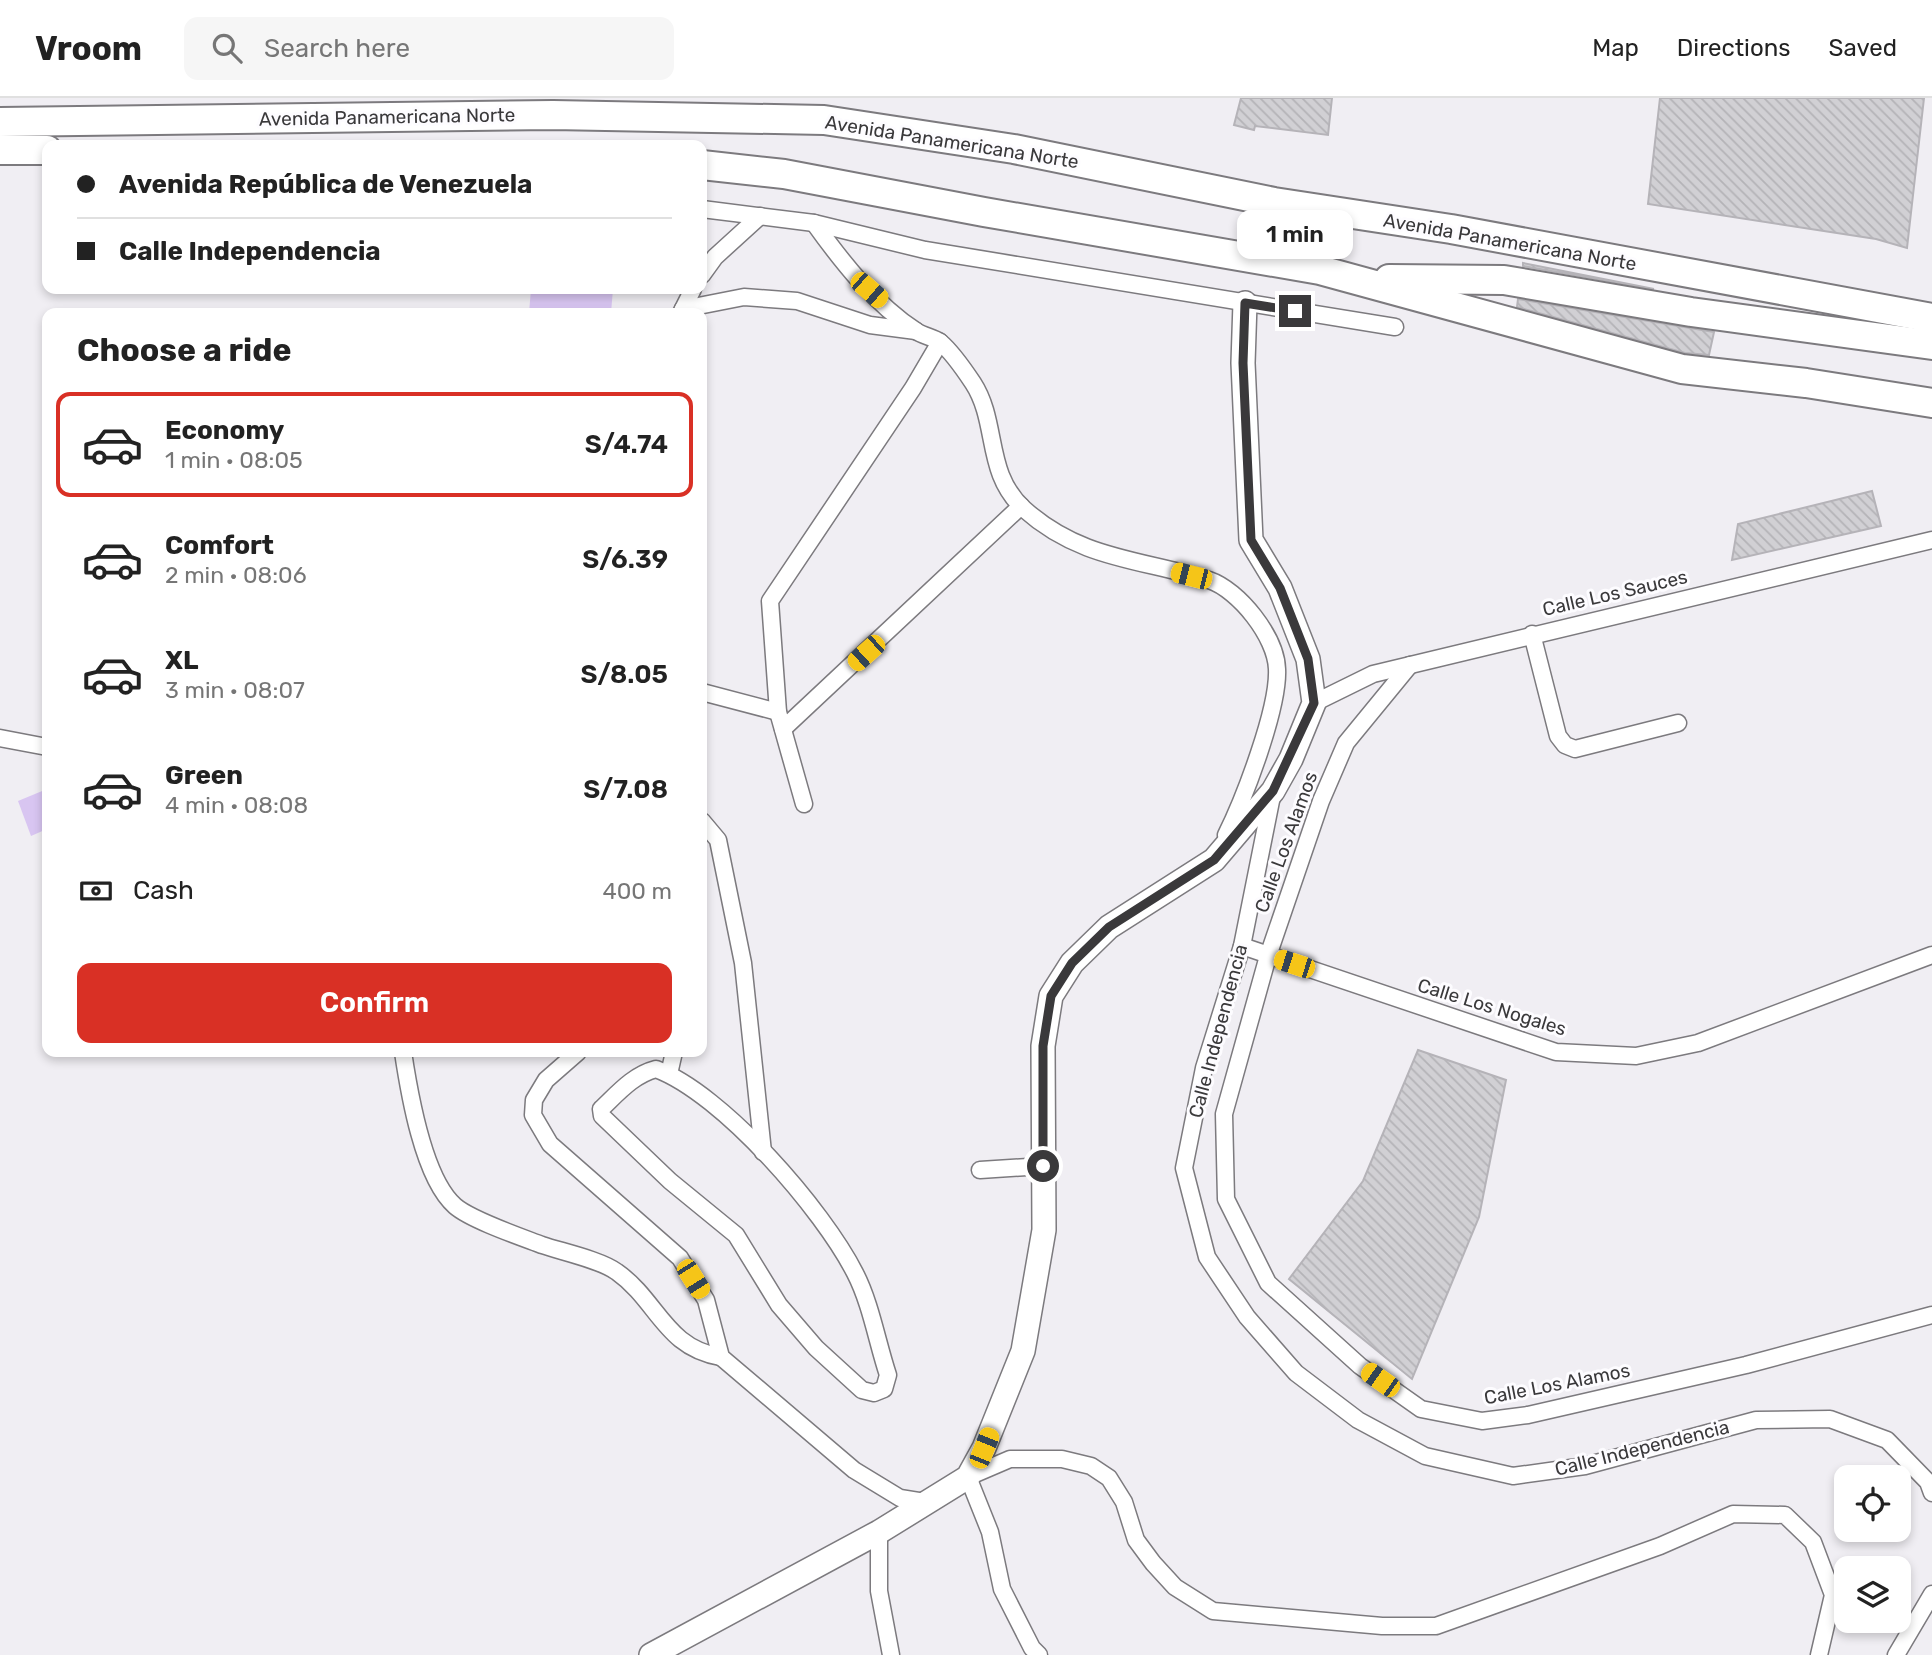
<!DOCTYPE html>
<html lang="en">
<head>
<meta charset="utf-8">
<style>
	body { margin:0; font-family:Rubik,sans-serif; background:#f6f6f6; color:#222; height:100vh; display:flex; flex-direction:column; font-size:26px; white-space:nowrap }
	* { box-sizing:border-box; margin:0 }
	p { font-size:23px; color:#767676 }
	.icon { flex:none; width:38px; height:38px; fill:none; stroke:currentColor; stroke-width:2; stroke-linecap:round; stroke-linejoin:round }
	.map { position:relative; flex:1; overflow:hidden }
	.panel { position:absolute; left:42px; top:210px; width:665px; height:749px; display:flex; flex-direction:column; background:#fff; border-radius:14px; box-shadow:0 4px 10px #0003 }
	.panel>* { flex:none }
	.guide { position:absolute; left:42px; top:42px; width:665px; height:154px; border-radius:14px; box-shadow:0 4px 10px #0003; display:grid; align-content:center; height:154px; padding:0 35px; background:#fff }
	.fabs { position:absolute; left:1834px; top:1367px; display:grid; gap:14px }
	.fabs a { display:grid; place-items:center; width:77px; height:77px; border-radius:14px; background:#fff; box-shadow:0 4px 10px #0003; font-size:35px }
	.end { position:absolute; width:32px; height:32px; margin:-16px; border:9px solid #3a393b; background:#fff; box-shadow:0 0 0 4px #fff }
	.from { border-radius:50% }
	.bubble { position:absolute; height:49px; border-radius:14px; background:#fff; box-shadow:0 4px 10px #0003; font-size:23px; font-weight:600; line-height:49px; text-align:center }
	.car { position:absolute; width:21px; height:42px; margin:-21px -10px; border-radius:9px; box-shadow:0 0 5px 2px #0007; background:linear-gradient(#f5c518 24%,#345 0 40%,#f5c518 0 76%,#345 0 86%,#f5c518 0) }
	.guide b { display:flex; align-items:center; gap:24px; height:66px; font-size:26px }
	.guide b+b { border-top:2px solid #e0e0e0 }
	.guide i { width:18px; height:18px; background:#222 }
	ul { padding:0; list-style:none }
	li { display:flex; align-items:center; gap:21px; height:105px; margin:0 14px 10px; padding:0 21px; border:4px solid transparent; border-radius:14px }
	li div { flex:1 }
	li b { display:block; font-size:26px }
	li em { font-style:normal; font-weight:600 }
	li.current { border-color:#d93025 }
	li>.icon { width:63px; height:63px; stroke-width:1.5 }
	h2 { padding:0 35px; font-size:32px; line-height:84px }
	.pay { display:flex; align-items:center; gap:18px; height:77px; padding:0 35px; font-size:26px }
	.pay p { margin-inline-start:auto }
	.button { display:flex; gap:14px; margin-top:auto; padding:14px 35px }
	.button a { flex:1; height:80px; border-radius:14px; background:#d93025; color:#fff; font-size:28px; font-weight:600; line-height:80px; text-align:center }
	header { display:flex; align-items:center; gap:42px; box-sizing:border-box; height:98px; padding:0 35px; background:#fff; border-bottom:2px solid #e0e0e0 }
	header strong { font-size:33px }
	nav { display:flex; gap:38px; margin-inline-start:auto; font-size:24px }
	.search { width:490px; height:63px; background:#f6f6f6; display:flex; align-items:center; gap:18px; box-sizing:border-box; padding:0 24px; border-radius:14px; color:#767676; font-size:26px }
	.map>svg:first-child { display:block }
	.green { fill:#d8c5f1 }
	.building { fill:url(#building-back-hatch); stroke:#b5b3b8; stroke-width:2 }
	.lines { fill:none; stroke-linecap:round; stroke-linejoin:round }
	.street-casing { stroke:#7c7a7e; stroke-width:19 }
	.secondary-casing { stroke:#7c7a7e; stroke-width:26 }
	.highway-casing { stroke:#7c7a7e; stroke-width:32 }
	.street { stroke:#fff; stroke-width:16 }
	.secondary { stroke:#fff; stroke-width:23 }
	.highway { stroke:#fff; stroke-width:28 }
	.route { stroke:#3a393b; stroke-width:9 }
	.labels { text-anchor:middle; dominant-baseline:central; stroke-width:6; stroke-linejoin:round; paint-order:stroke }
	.street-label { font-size:19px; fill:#3a393b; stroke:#fdfcff }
</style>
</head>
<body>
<header>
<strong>Vroom</strong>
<div class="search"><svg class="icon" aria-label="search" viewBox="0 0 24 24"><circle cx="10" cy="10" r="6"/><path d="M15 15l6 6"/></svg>Search here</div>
<nav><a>Map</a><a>Directions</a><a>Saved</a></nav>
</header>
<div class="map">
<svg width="1932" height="1557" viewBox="0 0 1932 1557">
	<defs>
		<pattern id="building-back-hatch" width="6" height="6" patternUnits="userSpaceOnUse" patternTransform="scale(1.75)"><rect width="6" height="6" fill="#d1d0d4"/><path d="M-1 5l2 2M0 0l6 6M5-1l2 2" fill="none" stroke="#b4b3b7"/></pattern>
	</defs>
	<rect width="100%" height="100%" fill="#f0eef3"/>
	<g class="green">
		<polygon points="531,191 613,191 611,215 529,215"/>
		<polygon points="47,691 47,731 31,738 18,703"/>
	</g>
	<g class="building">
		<polygon points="1241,0 1332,0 1328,37 1255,28 1254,32 1234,27"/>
		<polygon points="1660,0 1924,0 1907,150 1876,141 1648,106"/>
		<polygon points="1523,165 1654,191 1523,168"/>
		<polygon points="1518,201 1714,234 1709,257 1685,255 1517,209"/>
		<polygon points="1872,393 1881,428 1732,462 1738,426"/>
		<polygon points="1418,952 1506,982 1479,1119 1412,1281 1289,1181 1363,1083"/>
	</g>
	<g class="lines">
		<defs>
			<g id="street">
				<polyline points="702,111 814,125 925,152 1395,229"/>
				<path d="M814 125C842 164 875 206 916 233 923 238 933 239 940 244 951 253 965 273 973 285 999 325 984 375 1024 411 1081 462 1141 461 1209 482 1239 492 1276 539 1277 571 1279 610 1244 701 1226 737"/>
				<polyline points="702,177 715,159 760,118"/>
				<polyline points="683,211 744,199 797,203 870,227 916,233"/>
				<polyline points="681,215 693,191"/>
				<polyline points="1532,536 1558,638 1565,647 1575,651 1678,625"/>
				<polyline points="1410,567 1346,645 1321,703 1268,858 1224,1016 1226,1101 1268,1185 1360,1268 1421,1311 1482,1323 1528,1317 1746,1267 1932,1217"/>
				<polyline points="702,594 778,614"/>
				<polyline points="1314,605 1373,576 1932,442"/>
				<polyline points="783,631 1021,408"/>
				<polyline points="0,640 47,649"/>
				<polyline points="1272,698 1242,848 1204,970 1184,1070 1207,1159 1247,1219 1296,1275 1358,1322 1425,1358 1513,1378 1585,1368 1756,1322 1830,1321 1887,1342 1928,1384 1932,1395"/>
				<polyline points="804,706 778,614 770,503 913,290 940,244"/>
				<polyline points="702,723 718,742 743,865 763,1054"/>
				<polyline points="1242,848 1556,954 1636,958 1698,945 1932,857"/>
				<path d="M403 954C409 994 423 1080 455 1108 471 1122 521 1139 542 1147 563 1154 601 1162 617 1174 658 1203 665 1250 721 1259"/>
				<polyline points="578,954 546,982 534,1002 533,1017 550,1046 680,1160 706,1202 721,1259 854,1372 900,1400 931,1405"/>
				<path d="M656 971C723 996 823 1112 855 1175 871 1206 877 1244 888 1277L884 1291 874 1295 862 1292 816 1250 779 1207 736 1137 670 1083 602 1018 601 1011C618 995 633 977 656 971Z"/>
				<polyline points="669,976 674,954"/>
				<polyline points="980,1072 1043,1068"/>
				<polyline points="879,1434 879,1493 891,1557"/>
				<polyline points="1039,1557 1032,1550 1002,1491 990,1434 968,1379 1010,1361 1062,1361 1091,1368 1109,1380 1124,1404 1136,1442 1153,1465 1175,1489 1213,1513 1382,1528 1436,1528 1660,1448 1733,1416 1785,1417 1813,1444 1833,1497 1819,1557"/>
				<polyline points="1896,1557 1932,1496"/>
			</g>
			<polyline id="secondary" points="651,1557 879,1434 968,1379 984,1350 1023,1253 1044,1132 1043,948 1051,898 1072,865 1109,829 1214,762 1273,693 1291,661 1314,605 1308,561 1280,490 1251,442 1243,265 1245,205"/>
			<g id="highway">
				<polyline points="0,24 553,17 824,22 1014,51 1274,104 1451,131 1932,220"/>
				<polyline points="0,52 47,52"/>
				<polyline points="702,67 784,76 984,114 1320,172 1682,271 1806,285 1932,305"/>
				<polyline points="1389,181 1504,182 1691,214 1932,247"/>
			</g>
		</defs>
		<use href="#street" class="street-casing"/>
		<use href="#secondary" class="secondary-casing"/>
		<use href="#highway" class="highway-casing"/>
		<use href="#street" class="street"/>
		<use href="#secondary" class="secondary"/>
		<use href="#highway" class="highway"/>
	</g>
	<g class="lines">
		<polyline class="route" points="1043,1068 1043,948 1051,898 1072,865 1109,829 1214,762 1273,693 1314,605 1308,561 1280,490 1251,442 1243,265 1245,205 1295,213"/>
	</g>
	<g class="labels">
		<g class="street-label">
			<text transform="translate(387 19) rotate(-1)">Avenida Panamericana Norte</text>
			<text transform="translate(952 44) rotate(9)">Avenida Panamericana Norte</text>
			<text transform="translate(1510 144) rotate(10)">Avenida Panamericana Norte</text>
			<text transform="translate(1615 495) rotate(-13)">Calle Los Sauces</text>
			<text transform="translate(1286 744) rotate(-70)">Calle Los Alamos</text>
			<text transform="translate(1492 909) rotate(17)">Calle Los Nogales</text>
			<text transform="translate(1218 933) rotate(-75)">Calle Independencia</text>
			<text transform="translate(1557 1286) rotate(-11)">Calle Los Alamos</text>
			<text transform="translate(1642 1350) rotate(-14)">Calle Independencia</text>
		</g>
	</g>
</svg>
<div class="fabs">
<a><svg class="icon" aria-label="locate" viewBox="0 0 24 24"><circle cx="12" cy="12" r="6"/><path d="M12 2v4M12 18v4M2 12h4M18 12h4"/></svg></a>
<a><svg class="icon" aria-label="layers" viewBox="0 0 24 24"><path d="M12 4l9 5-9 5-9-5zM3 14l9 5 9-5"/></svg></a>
</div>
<i class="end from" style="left:1043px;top:1068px"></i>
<i class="end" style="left:1295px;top:213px"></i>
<div class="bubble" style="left:1237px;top:112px;width:116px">1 min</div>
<i class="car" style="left:869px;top:192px;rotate:131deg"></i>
<i class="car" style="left:1191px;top:478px;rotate:284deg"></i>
<i class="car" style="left:866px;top:555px;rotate:228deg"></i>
<i class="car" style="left:1294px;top:866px;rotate:288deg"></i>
<i class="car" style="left:693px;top:1181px;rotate:148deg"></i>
<i class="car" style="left:1380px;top:1282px;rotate:305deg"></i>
<i class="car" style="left:984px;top:1350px;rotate:22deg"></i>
<div class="guide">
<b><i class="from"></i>Avenida República de Venezuela</b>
<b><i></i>Calle Independencia</b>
</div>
<section class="panel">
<h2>Choose a ride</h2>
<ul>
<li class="current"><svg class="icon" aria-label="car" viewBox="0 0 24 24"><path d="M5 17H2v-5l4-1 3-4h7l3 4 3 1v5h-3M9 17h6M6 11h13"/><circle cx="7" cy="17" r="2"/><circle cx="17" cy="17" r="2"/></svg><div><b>Economy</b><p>1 min · 08:05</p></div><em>S/4.74</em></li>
<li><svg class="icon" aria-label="car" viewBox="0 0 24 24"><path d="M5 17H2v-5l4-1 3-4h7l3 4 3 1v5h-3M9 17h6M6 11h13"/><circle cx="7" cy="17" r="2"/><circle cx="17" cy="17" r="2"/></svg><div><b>Comfort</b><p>2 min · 08:06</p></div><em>S/6.39</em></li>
<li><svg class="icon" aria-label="car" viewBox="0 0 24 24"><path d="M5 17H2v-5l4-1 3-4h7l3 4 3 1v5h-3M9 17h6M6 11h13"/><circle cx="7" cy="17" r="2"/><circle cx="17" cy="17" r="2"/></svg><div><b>XL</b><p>3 min · 08:07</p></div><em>S/8.05</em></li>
<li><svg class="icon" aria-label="car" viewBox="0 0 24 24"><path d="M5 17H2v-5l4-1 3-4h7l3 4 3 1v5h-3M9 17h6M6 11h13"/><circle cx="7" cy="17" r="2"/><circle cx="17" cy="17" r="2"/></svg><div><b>Green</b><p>4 min · 08:08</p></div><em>S/7.08</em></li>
</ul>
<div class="pay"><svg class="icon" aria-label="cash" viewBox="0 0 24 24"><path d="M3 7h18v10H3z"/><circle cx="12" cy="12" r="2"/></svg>Cash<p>400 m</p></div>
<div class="button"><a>Confirm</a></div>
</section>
</div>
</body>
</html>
